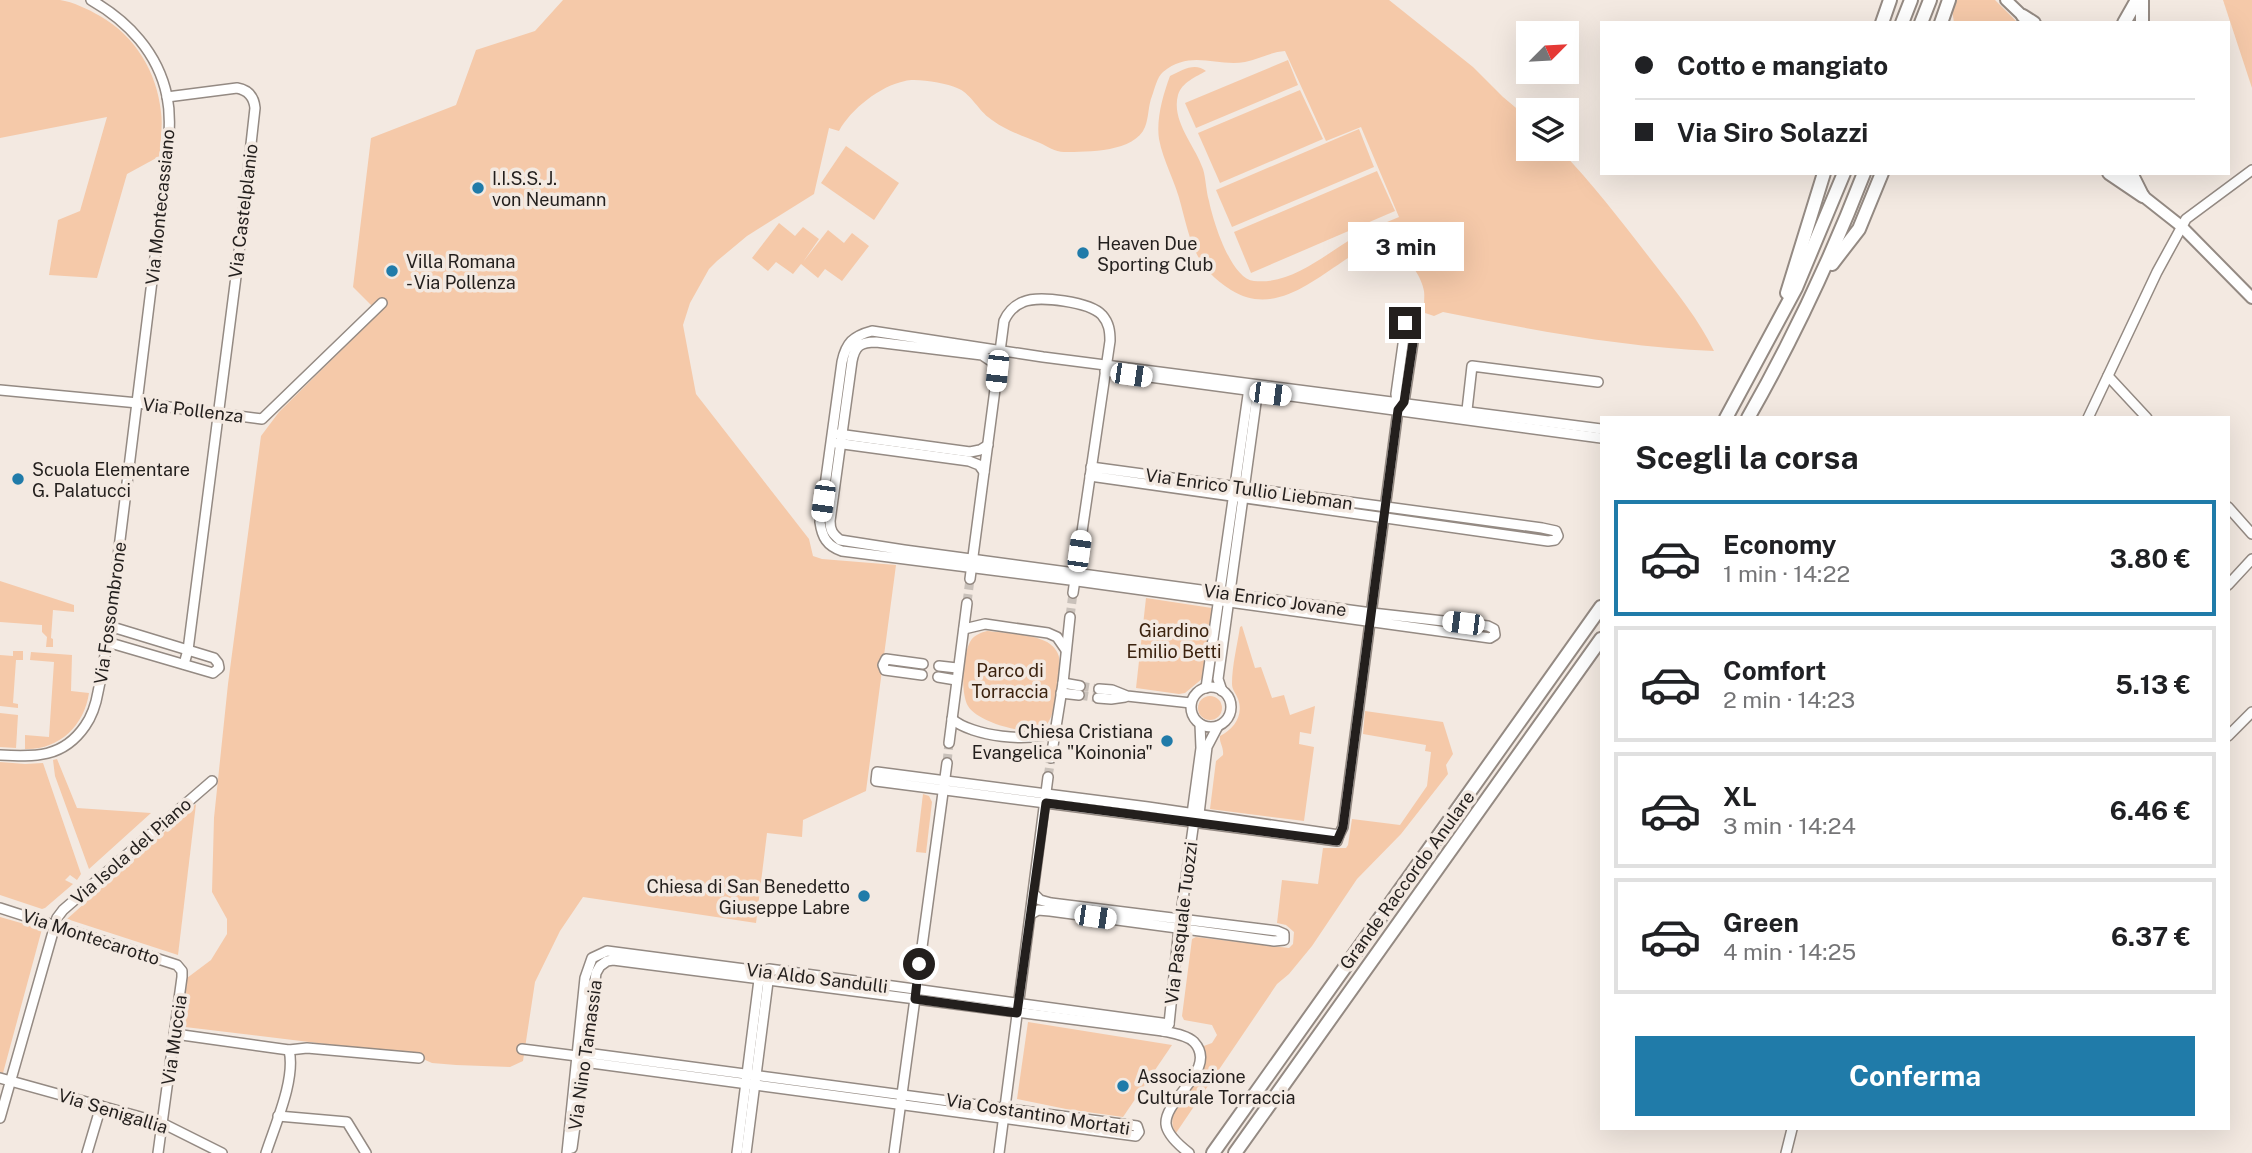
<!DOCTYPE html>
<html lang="it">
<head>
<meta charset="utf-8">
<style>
	body { margin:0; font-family:"Public Sans",sans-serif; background:#f2f2f2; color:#202124; height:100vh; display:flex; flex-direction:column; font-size:26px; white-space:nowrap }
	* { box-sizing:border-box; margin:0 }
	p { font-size:23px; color:#757577 }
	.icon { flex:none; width:38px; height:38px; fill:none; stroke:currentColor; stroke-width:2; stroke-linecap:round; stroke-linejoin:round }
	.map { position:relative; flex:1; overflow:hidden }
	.sheet { position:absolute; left:1600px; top:416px; width:630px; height:714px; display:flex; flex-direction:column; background:#fff; border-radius:0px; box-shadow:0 7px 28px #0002 }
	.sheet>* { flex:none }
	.hud { position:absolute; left:1600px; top:21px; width:630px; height:154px; border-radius:0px; box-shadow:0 7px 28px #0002; display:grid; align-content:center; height:154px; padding:0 35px; background:#fff }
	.needle { width:46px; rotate:66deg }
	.tools { position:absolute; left:1516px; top:21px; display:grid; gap:14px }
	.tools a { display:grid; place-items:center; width:63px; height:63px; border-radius:0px; background:#fff; box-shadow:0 7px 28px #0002; font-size:35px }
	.end { position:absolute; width:32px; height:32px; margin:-16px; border:9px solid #231f1d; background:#fff; box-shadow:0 0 0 4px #fff }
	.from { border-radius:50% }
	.bubble { position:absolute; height:49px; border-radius:0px; background:#fff; box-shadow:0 7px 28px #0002; font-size:23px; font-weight:700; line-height:49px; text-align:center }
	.car { position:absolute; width:21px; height:42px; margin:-21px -10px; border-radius:9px; box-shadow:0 0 5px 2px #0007; background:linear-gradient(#fff 24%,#345 0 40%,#fff 0 76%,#345 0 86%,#fff 0) }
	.hud b { display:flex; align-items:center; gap:24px; height:66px; font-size:26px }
	.hud b+b { border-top:2px solid #e0e0e0 }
	.hud i { width:18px; height:18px; background:#202124 }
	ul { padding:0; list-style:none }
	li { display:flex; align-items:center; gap:21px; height:116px; margin:0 14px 10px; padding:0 21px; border:4px solid #e0e0e0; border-radius:0px }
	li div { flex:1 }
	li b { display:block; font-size:26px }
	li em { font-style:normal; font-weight:700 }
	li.active { border-color:#207ba9 }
	li>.icon { width:63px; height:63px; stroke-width:1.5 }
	h2 { padding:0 35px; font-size:32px; line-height:84px }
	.primary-button { display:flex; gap:14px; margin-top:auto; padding:14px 35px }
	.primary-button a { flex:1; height:80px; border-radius:0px; background:#207ba9; color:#fff; font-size:28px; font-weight:700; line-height:80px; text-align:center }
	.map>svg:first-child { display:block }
	.green { fill:#f5c9a9 }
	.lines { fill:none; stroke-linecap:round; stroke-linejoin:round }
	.minor-tunnel { stroke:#c9c1ba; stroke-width:9; stroke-dasharray:9 4.5; stroke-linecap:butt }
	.minor-casing { stroke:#948a83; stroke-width:12 }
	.major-casing { stroke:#948a83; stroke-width:14 }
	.highway-casing { stroke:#948a83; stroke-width:16 }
	.minor { stroke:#fff; stroke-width:9 }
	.major { stroke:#fff; stroke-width:10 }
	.highway { stroke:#fff; stroke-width:12 }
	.route { stroke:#231f1d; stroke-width:9 }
	.poi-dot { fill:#207ba9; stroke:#f3e9e1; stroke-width:2.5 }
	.labels { text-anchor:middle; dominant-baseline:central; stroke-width:7; stroke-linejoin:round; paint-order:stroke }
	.poi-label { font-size:18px; fill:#231f1d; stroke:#f3e9e1; text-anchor:start }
	.street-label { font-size:18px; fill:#231f1d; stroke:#f3e9e1 }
	.park-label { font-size:18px; fill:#3b220e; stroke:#f3e9e1 }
</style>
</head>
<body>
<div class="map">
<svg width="2252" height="1153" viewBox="0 0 2252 1153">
	<rect width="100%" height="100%" fill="#f3e9e1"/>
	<g class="green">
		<path d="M0 0C19 0 40 0 60 0 73 2 88 9 100 16 135 36 157 72 161 112 163 127 160 142 160 156L127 174 97 278 49 275 58 220 80 211 107 117 0 138Z"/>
		<path d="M563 0H1389L1473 67 1503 97 1528 118V149H1559C1595 186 1624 225 1656 266 1677 293 1699 320 1714 351 1622 347 1532 330 1443 312L1434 316 1425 313C1423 305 1425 298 1424 291 1421 275 1408 256 1391 252 1385 250 1377 249 1370 249 1360 249 1350 257 1342 262 1308 285 1271 315 1231 290 1195 267 1191 243 1181 205 1176 183 1163 161 1159 139 1156 119 1163 95 1170 76 1182 70 1195 62 1206 71 1196 77 1182 82 1178 95 1171 121 1195 145 1203 169 1206 179 1206 191 1209 201 1213 221 1231 279 1254 281 1292 285 1325 254 1355 237 1369 229 1385 223 1399 217L1361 127 1326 141 1285 51C1271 52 1259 59 1245 62 1216 67 1191 49 1163 72 1157 77 1155 88 1152 96 1148 106 1149 117 1145 127 1135 152 1088 152 1064 152 1055 152 1047 146 1040 143 1021 135 1004 130 988 117 978 109 969 92 957 88 946 83 916 78 905 81 880 86 851 109 839 131L829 128 814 194 747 236 717 261 709 269 690 303 683 325 696 394 809 539 813 556 822 559 896 565 866 791 803 820 802 837 767 833 756 923 583 897 560 931 535 982 523 1061 510 1067 456 1065 432 1063 407 1052 342 1046 185 1027 183 1023 187 978 211 960 227 934V919L212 892 214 818 228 684 261 436 279 412 373 319 371 305 353 287 371 138 456 105 476 50 535 31Z"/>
		<polygon points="1954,0 1995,0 2018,23 1954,23 1952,9"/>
		<polygon points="2223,0 2252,0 2252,88"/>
		<polygon points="1288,60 1298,85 1196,128 1185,103"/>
		<polygon points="1300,90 1323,139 1220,183 1198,133"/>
		<polygon points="1359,129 1374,167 1232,227 1216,190"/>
		<polygon points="846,146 899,183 874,220 821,183"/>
		<polygon points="1377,171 1395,211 1251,273 1234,232"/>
		<polygon points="779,223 795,236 803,227 819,239 803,262 828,230 844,243 852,233 869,246 842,281 825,269 818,278 801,264 793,274 776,262 768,271 752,258"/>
		<polygon points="0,581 74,605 74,612 53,610 51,638 53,639 53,647 46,647 47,637 42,632 42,625 0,622"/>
		<polygon points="1146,598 1212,608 1203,678 1185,693 1179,694 1136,688"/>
		<path d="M1242 626 1255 668 1261 667 1272 698 1284 695 1290 715 1315 706 1311 734 1300 732 1299 744 1314 747 1304 821 1210 809 1216 761 1223 755C1224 747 1219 743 1220 736 1234 729 1244 715 1238 699 1236 693 1232 690 1232 684 1232 666 1237 646 1240 627Z"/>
		<path d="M987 631C1004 633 1038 634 1050 644 1054 647 1058 652 1059 657 1061 669 1056 711 1049 721 1045 728 1039 731 1031 731 1014 731 977 721 968 706 960 693 963 655 970 642 974 635 980 633 987 631Z"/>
		<polygon points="13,651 23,651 23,660 16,660 13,703 18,704 18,708 0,706 0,655 13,656"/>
		<path d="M31 652 72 655 71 691 89 693C84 726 59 750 25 749V735L49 737 54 662 30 660Z"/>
		<circle cx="1210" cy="708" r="12"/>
		<path d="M1365 711 1443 722 1453 754 1446 765 1448 774 1401 834 1357 879 1312 946 1289 974 1277 984 1176 1133C1162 1113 1192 1092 1199 1074 1202 1067 1200 1055 1201 1047L1212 1043 1217 1035 1212 1025 1184 1020 1182 1016 1192 939 1196 937 1289 948 1293 944 1294 932 1286 925 1277 923 1282 880 1318 884 1323 848H1346L1348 845 1352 819 1400 825 1427 786 1431 752 1425 751 1426 745 1363 734Z"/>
		<polygon points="0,713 18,715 16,748 0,747"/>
		<polygon points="57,759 77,808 151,813 89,869 55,776 53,760"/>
		<polygon points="0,762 25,764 43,763 81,874 77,880 70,875 65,880 73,884 45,908 42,909 0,895"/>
		<polygon points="923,794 929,796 932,802 926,853 916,852"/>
		<polygon points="196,804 178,955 67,919"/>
		<polygon points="0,917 42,929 3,1073 0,1072"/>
		<polygon points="1028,1022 1172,1045 1123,1117 1066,1109 1017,1099"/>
	</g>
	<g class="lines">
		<g class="minor-tunnel">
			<polyline points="967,603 970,579"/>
			<polyline points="1070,617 1073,593"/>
			<polyline points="1080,686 1099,689"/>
			<polyline points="1079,695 1098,698"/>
			<polyline points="947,763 949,743"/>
			<polyline points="1048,777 1051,758"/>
		</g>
		<defs>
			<g id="minor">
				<path d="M167 97 237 88C248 90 254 97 255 108L238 261 188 650 184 664"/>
				<path d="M997 371 991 361 982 355 876 342C860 342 855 346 852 361L830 521C830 531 833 534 840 540L904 550 1372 613 1488 626 1494 629 1495 635 1490 638 1070 580 842 551C827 546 822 537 820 522L842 362C846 343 853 336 872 331L1043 357 1601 429"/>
				<polyline points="1105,371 1601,438"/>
				<polyline points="2108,376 2147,418"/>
				<polyline points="0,390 138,403 262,419 382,303"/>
				<polyline points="1467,410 1472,366 1598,382"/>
				<polyline points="2088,418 2157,272 2186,219 2252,170"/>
				<polyline points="838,434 970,452 980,450 988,445"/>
				<polyline points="836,443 969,461 979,465 984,472"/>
				<polyline points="1090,476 1548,541 1555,540 1558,536 1556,531 1542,528 1091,467"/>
				<polyline points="2228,507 2252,534"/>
				<path d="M970 579 1004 321C1008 312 1013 306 1023 302 1039 295 1090 302 1102 315 1109 323 1110 331 1110 341L1073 593"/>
				<polyline points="2228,585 2252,559"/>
				<polyline points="964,629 985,624 1048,633 1057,637 1066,650"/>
				<polyline points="107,642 213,673 219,668 218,663 214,658 109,626"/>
				<polyline points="939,666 957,668"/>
				<polyline points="922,675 885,670 883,665 886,659 923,664"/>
				<polyline points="938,677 956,680"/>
				<polyline points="1063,683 1080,686"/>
				<circle cx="1211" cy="707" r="20"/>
				<polyline points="1206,688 1249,388"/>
				<polyline points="1099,689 1112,690 1127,696 1191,703"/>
				<polyline points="1222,691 1218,679 1258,388"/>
				<polyline points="1061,693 1079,695"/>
				<polyline points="1098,698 1111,699 1125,697"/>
				<path d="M952 719C971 736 1032 744 1055 731"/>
				<polyline points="2228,736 2252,712"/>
				<polyline points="949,743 967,603"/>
				<path d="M0 755C35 757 63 758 85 726 92 716 96 704 98 692 109 642 114 590 120 540 131 453 142 367 152 281 157 244 161 207 165 171 168 146 172 121 167 96 158 53 128 21 91 0"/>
				<polyline points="1051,758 1063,683 1070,617"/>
				<polygon points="877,772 1148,807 1339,835 1337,841 876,781"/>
				<polyline points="1197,817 1199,814 1207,747 1218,726"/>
				<polyline points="1339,835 1343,827 1398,410 1396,394 1406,323 1412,319 1415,329 1404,402 1398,410"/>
				<polyline points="0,908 177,965 182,971 182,977 158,1153"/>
				<polyline points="1031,914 1038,910 1050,911 1274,941 1284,940 1284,934 1277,931 1051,903 1040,900 1034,894"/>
				<polyline points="175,1034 289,1050 307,1048 419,1058"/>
				<polyline points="522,1049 577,1056 586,1053 1137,1126 1139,1132 1136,1136 584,1062 577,1056"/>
				<polyline points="0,1078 162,1123 222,1153"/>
				<polyline points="278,1116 347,1122 366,1153"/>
				<polyline points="0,1118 57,918 63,910 212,781"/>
				<polyline points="572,1148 596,973 600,966 607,961 613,960 1163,1031"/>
				<polyline points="87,1153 101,1106"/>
				<path d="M266 1153C275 1125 296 1079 289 1050"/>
				<polyline points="567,1153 585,978 592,958 607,951 760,971 769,969 1169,1024"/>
				<polyline points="737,1153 760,972"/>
				<polyline points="746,1153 769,974"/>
				<polyline points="894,1153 947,763"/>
				<polyline points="999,1153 1048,777"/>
				<path d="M1189 1153C1180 1146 1167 1135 1166 1124 1164 1099 1219 1069 1194 1042 1187 1035 1172 1033 1163 1031L1169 1024 1179 928 1194 821 1192 814 1201 748 1200 724"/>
				<polyline points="1786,1153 1792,1129"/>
			</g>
			<g id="major">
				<polyline points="2006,0 2029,22"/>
				<polyline points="2123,173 2143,196 2181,226 2252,298"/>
			</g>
			<g id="highway">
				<polyline points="2023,16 2034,23"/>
				<polyline points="1882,23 1890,0"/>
				<polyline points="1902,23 1911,0"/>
				<polyline points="1921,23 1930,0"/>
				<polyline points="1941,23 1949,0"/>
				<polyline points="2124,23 2137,0"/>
				<polyline points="2142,23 2142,0"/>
				<polyline points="2109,173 2143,196"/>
				<polyline points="2131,173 2141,193"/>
				<polyline points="1832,264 1859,229 1882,173"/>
				<polyline points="1787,293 1824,173"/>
				<polyline points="1726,418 1796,288 1844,173"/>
				<path d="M1748 418C1793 339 1831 258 1864 173"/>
				<polyline points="1213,1153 1601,607"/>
				<polyline points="1235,1153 1601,639"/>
			</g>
		</defs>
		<use href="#minor" class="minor-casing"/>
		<use href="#major" class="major-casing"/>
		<use href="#highway" class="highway-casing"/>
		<use href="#minor" class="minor"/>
		<use href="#major" class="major"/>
		<use href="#highway" class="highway"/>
	</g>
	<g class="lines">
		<polyline class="route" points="919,964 915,999 1017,1013 1046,803 1337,841 1343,827 1398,410 1404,402 1415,329 1412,319 1405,323"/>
	</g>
	<g class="poi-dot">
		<circle cx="478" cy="188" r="7"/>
		<circle cx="1083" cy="253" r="7"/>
		<circle cx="392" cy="271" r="7"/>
		<circle cx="18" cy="479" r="7"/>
		<circle cx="1167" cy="741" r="7"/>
		<circle cx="864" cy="896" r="7"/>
		<circle cx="1123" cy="1086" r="7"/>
	</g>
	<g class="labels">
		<g class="poi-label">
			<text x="492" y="178">I.I.S.S. J.<tspan x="492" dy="21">von Neumann</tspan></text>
			<text x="1097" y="243">Heaven Due<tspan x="1097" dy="21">Sporting Club</tspan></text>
			<text x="406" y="261">Villa Romana<tspan x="406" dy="21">- Via Pollenza</tspan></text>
			<text x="32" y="469">Scuola Elementare<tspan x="32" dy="21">G. Palatucci</tspan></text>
			<text x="1153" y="731" text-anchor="end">Chiesa Cristiana<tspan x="1153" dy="21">Evangelica "Koinonia"</tspan></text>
			<text x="850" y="886" text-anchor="end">Chiesa di San Benedetto<tspan x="850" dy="21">Giuseppe Labre</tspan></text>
			<text x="1137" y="1076">Associazione<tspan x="1137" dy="21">Culturale Torraccia</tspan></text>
		</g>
		<g class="street-label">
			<text transform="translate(160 207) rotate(-84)">Via Montecassiano</text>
			<text transform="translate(243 211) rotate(-83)">Via Castelplanio</text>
			<text transform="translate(193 410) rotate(7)">Via Pollenza</text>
			<text transform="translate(1249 489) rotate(8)">Via Enrico Tullio Liebman</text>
			<text transform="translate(1275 600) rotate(8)">Via Enrico Jovane</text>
			<text transform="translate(110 613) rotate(-82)">Via Fossombrone</text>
			<text transform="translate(131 851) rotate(-41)">Via Isola del Piano</text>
			<text transform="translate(1407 880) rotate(-54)">Grande Raccordo Anulare</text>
			<text transform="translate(1181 923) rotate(-83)">Via Pasquale Tuozzi</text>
			<text transform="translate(91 937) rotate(18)">Via Montecarotto</text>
			<text transform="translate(817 978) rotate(7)">Via Aldo Sandulli</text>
			<text transform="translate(174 1040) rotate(-82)">Via Muccia</text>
			<text transform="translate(585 1055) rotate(-82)">Via Nino Tamassia</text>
			<text transform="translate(113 1111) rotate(17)">Via Senigallia</text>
			<text transform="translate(1038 1114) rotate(9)">Via Costantino Mortati</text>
		</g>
		<g class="park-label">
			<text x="1174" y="630">Giardino<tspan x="1174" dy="21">Emilio Betti</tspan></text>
			<text x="1010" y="670">Parco di<tspan x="1010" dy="21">Torraccia</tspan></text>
		</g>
	</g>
</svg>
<div class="tools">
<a><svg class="needle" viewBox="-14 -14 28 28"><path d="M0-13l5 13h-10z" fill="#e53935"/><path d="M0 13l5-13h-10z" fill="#757577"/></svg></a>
<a><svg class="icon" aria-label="layers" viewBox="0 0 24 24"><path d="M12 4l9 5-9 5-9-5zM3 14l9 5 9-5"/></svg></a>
</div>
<i class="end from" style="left:919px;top:964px"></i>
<i class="end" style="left:1405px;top:323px"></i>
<div class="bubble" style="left:1348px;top:222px;width:116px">3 min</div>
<i class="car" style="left:997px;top:371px;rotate:186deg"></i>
<i class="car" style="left:1131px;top:375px;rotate:98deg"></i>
<i class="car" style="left:1270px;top:394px;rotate:97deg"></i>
<i class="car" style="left:823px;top:501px;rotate:188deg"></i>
<i class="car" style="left:1079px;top:551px;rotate:8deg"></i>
<i class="car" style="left:1463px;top:623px;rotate:277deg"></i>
<i class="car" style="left:1095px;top:917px;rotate:98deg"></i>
<div class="hud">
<b><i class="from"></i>Cotto e mangiato</b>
<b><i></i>Via Siro Solazzi</b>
</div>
<section class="sheet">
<h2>Scegli la corsa</h2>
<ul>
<li class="active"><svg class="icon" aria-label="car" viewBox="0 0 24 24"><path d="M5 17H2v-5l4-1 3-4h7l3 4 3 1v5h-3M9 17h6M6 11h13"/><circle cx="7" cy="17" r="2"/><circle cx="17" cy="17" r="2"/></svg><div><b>Economy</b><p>1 min · 14:22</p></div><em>3.80 €</em></li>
<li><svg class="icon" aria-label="car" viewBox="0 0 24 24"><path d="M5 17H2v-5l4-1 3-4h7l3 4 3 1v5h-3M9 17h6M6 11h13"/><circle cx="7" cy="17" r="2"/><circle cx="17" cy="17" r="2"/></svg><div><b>Comfort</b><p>2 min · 14:23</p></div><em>5.13 €</em></li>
<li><svg class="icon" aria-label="car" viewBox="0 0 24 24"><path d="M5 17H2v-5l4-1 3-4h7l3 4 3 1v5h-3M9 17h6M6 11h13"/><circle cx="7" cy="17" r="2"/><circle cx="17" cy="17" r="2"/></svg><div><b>XL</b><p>3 min · 14:24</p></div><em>6.46 €</em></li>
<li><svg class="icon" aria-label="car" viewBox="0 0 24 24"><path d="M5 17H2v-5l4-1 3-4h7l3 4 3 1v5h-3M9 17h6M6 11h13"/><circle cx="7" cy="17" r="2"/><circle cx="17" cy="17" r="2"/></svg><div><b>Green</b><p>4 min · 14:25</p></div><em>6.37 €</em></li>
</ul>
<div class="primary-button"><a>Conferma</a></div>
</section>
</div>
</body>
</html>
